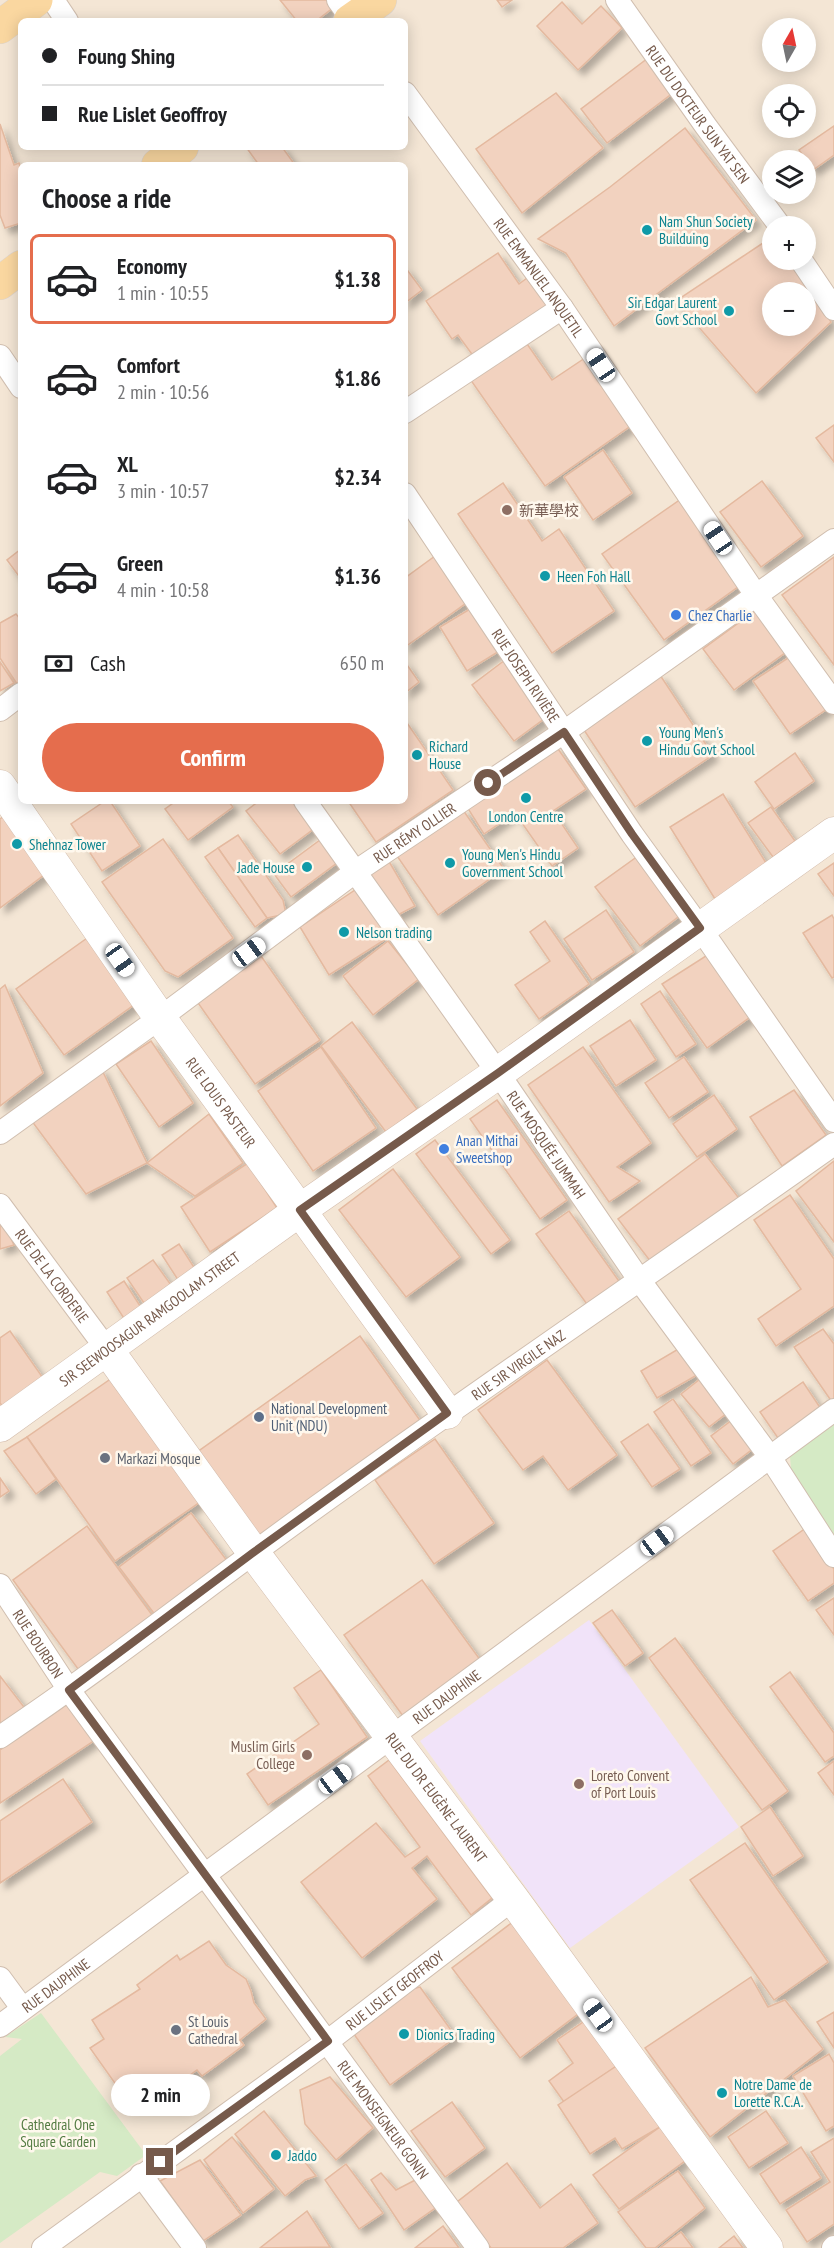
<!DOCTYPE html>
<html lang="en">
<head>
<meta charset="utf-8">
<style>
	body { margin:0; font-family:"PT Sans Narrow","Noto Sans SC",sans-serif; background:#f6f6f6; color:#202124; height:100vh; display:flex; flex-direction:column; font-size:22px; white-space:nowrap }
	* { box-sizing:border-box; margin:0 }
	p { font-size:20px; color:#757577 }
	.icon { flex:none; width:33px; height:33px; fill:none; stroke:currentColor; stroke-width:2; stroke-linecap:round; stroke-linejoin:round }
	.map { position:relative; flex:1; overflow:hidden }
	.side { position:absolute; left:18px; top:162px; width:390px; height:642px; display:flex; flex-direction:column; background:#fff; border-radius:9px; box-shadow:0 3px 15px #0003 }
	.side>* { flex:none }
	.top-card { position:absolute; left:18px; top:18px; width:390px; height:132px; border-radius:9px; box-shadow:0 3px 15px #0003; display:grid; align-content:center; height:132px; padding:0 24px; background:#fff }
	.needle { width:39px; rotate:9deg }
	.controls { position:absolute; left:762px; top:18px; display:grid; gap:12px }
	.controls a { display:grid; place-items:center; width:54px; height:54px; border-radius:50%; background:#fff; box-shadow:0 3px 15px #0003; font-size:30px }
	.end { position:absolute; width:27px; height:27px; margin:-14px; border:8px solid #765a4b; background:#fff; box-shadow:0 0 0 3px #fff }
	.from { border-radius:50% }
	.bubble { position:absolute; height:42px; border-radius:21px; background:#fff; box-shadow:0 3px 15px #0003; font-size:20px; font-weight:700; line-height:42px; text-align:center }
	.car { position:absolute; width:18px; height:36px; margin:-18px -9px; border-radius:8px; box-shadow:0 0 4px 2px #0007; background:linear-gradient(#fff 24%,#345 0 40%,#fff 0 76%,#345 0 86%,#fff 0) }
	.top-card b { display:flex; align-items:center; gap:21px; height:57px; font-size:22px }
	.top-card b+b { border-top:2px solid #e0e0e0 }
	.top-card i { width:15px; height:15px; background:#202124 }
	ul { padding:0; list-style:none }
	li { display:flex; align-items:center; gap:18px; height:90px; margin:0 12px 9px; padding:0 12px; border:3px solid transparent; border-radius:9px }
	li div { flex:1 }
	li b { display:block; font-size:22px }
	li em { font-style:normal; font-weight:700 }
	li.active { border-color:#e56d4d }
	li>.icon { width:54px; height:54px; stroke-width:1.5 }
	h2 { padding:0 24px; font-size:27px; line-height:72px }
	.pay { display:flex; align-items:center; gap:15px; height:66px; padding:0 24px; font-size:22px }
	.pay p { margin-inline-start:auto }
	.primary-button { display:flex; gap:12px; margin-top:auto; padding:12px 24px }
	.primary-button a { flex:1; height:69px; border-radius:36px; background:#e56d4d; color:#fff; font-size:24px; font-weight:700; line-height:69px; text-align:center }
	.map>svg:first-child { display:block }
	.residential { fill:#f4e6d5; fill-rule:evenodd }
	.education { fill:#f1e3f9 }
	.green { fill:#d5eac5 }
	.building { fill:#f2d2bf; stroke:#e4b99f; stroke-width:1.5; fill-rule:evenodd; filter:url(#shadow) }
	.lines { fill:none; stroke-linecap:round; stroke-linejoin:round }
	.street-casing { stroke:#d0beaf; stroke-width:24 }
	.secondary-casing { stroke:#d3bdad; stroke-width:33 }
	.primary-casing { stroke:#dbd4d0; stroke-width:34 }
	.street { stroke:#fff; stroke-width:22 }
	.secondary { stroke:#fff; stroke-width:32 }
	.primary { stroke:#fad7a0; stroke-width:33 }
	.route { stroke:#765a4b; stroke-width:8 }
	.culture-dot { fill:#0f9aa8; stroke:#fff8ed; stroke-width:2 }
	.education-dot { fill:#8d6e63; stroke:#fff8ed; stroke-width:2 }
	.shop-dot { fill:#3f7fe0; stroke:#fff8ed; stroke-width:2 }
	.service-dot { fill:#5c6f8a; stroke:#fff8ed; stroke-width:2 }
	.worship-dot { fill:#6b7280; stroke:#fff8ed; stroke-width:2 }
	.labels { text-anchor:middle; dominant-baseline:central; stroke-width:5; stroke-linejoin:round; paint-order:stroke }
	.street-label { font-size:15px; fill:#765a4b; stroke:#fff8ed }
	.culture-label { font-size:15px; fill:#0d838f; stroke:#fff8ed; text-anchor:start }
	.education-label { font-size:15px; fill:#785e54; stroke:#fff8ed; text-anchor:start }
	.shop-label { font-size:15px; fill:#366cbe; stroke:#fff8ed; text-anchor:start }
	.service-label { font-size:15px; fill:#4e5e75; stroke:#fff8ed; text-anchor:start }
	.worship-label { font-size:15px; fill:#5b616d; stroke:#fff8ed; text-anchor:start }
	.park-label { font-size:15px; fill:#547c43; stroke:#fff8ed }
</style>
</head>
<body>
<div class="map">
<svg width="834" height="2248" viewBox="0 0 834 2248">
	<defs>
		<filter id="shadow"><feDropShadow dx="5.5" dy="5.5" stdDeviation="3" flood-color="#0004"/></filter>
	</defs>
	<rect width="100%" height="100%" fill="#fcf4e7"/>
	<path class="residential" d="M0 0H834V2248H0ZM21 21H405V147H21ZM772 28H806V62H772ZM772 94H806V128H772ZM772 160H806V194H772ZM21 165H405V801H21ZM772 226H806V260H772ZM772 292H806V326H772Z"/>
	<polygon class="education" points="589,1620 739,1827 570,1948 420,1741"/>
	<g class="green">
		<polygon points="834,1422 834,1543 792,1482 790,1456"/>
		<polygon points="41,2013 146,2155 117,2176 100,2172 0,2243 0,2056 22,2039 5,2037"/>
	</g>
	<g class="building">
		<polygon points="280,0 329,0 334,7 316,21 297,21"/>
		<polygon points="497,0 512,0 502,7"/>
		<polygon points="562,2 582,24 601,6 622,28 578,70 537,26"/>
		<polygon points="652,55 678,89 607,143 581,109"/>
		<polygon points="556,93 603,148 522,213 476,149"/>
		<polygon points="0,124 14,165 19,163 21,169 21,223 5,228 0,215"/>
		<polygon points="834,126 834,155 813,170 799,150"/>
		<polygon points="685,128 756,220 614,326 566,253 538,239 610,187"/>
		<polygon points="246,147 282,147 295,165 259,165"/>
		<path d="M772 237V260H793L831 322 756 393 676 301ZM772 292H806V326H772Z"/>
		<polygon points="498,253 519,284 531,275 556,311 474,357 458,335 452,339 426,301"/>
		<polygon points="405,267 422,290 405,303"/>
		<polygon points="525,341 552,380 585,358 632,425 545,486 470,379"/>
		<polygon points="834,425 834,462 816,438"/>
		<polygon points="603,450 632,493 593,520 564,477"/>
		<polygon points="762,481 803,536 761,567 720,512"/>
		<polygon points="503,483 542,541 559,529 614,611 552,653 458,514"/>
		<polygon points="681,499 742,584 664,640 602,554"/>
		<polygon points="21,549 21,579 7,560"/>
		<polygon points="435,556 469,601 405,647 405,578"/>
		<polygon points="834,557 834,665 782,595"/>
		<polygon points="475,606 501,650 467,671 440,627"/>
		<polygon points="759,608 789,650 734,690 703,649"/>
		<polygon points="16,614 21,620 21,686 19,687 0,658 0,623"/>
		<polygon points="794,654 830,707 790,734 753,681"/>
		<polygon points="505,660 548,716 514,741 472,685"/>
		<polygon points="0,662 14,683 0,691"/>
		<polygon points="405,662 419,682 405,693"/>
		<polygon points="660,675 713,755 635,807 582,727"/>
		<polygon points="405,720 453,790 376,842 348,801 405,801"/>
		<polygon points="556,746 586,789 553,811 578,848 552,866 515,813 484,834 467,807"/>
		<polygon points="795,753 814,781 774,809 755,782"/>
		<polygon points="723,794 768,866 715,899 670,827"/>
		<polygon points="105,801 110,801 140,846 102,871 71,824"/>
		<polygon points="176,801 228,801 233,807 188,840 165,809"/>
		<polygon points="259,801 300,801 319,825 280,854 246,811"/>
		<polygon points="771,807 795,841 773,857 748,823"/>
		<polygon points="463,810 504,869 438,915 397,856"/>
		<polygon points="9,812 52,869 0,908 0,819"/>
		<polygon points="238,835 283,900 286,914 267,918 218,848"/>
		<polygon points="324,837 341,860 291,897 274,874"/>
		<polygon points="163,839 233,938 178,977 165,971 102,882"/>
		<polygon points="218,848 267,918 255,927 205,857"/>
		<polygon points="638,856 682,914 640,946 595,887"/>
		<polygon points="387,858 415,906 392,918 368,875"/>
		<polygon points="834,863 834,896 818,874"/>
		<polygon points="355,890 389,937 329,975 300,927"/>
		<polygon points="606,910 634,952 592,980 564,939"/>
		<polygon points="832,915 834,919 834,977 832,978 803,933"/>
		<polygon points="545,921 589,984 539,1019 515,985 550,961 530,932"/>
		<polygon points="90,936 138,1002 64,1055 16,989"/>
		<polygon points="388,941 419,979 373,1015 343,976"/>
		<polygon points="709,954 753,1015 707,1048 662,984"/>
		<polygon points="261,956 320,1040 255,1084 196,1000"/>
		<polygon points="5,985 43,1073 0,1106 0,989"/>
		<polygon points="660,991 696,1044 676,1057 641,1004"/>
		<polygon points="630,1020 656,1060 616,1086 590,1046"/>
		<polygon points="352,1022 417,1109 386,1132 321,1046"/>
		<polygon points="151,1041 193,1103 159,1127 116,1064"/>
		<polygon points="321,1047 376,1128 313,1171 258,1091"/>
		<polygon points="583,1047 651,1143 617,1167 640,1181 609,1202 528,1085"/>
		<polygon points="684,1057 708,1092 669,1118 645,1083"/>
		<polygon points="101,1068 147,1163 86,1194 31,1120"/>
		<polygon points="794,1090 826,1135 782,1166 750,1117"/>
		<polygon points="714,1095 737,1129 697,1157 673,1124"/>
		<polygon points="497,1100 567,1200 540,1219 470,1119"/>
		<polygon points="209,1114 243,1163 195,1196 147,1163"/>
		<polygon points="435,1140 510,1240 491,1254 416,1154"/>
		<polygon points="705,1154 741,1201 654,1266 618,1219"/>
		<polygon points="834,1161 834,1242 796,1191"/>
		<polygon points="248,1163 277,1208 210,1252 181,1207"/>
		<polygon points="393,1169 460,1257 406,1297 339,1210"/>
		<polygon points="790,1195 834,1259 834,1306 776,1346 758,1319 801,1289 754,1220"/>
		<polygon points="569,1211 621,1284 589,1307 536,1234"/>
		<polygon points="0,1215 14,1245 0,1249"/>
		<polygon points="179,1244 197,1272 180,1283 162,1255"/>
		<polygon points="153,1260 171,1285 144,1303 127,1278"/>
		<polygon points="124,1281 142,1309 125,1320 107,1292"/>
		<polygon points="823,1329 834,1344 834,1401 832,1402 794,1347"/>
		<polygon points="10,1331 43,1378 3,1407 0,1403 0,1338"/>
		<polygon points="360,1336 424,1426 257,1545 193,1455"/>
		<polygon points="680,1348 697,1375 657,1398 641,1371"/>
		<polygon points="547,1360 617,1455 568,1490 543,1456 523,1470 478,1410"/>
		<polygon points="704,1376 731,1410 709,1427 681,1394"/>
		<polygon points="112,1378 200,1502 115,1561 27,1437"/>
		<polygon points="803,1382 823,1412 780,1441 760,1412"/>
		<polygon points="673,1399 711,1453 691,1466 654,1412"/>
		<polygon points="732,1420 754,1448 733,1464 711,1436"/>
		<polygon points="648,1424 680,1469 652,1487 621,1442"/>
		<polygon points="27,1437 56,1479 36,1494 4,1451"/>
		<polygon points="435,1439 494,1523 434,1564 375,1480"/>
		<polygon points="0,1478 9,1491 0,1497"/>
		<polygon points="191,1513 228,1562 156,1616 119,1567"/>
		<polygon points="87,1526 155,1619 81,1673 13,1580"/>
		<polygon points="806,1528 834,1569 834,1583 808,1601 773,1551"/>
		<polygon points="422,1580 481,1661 403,1716 344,1635"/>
		<polygon points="834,1598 834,1635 816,1610"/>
		<polygon points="612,1610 643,1653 625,1666 593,1623"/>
		<polygon points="675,1638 788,1791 762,1810 649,1658"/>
		<polygon points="321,1670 367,1737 268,1805 247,1774 319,1724 294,1688"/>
		<polygon points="790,1672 834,1733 834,1756 825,1762 770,1687"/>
		<polygon points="0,1676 27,1711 0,1731"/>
		<polygon points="69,1703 95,1740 0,1803 0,1750"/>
		<polygon points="389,1760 492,1898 471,1915 427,1856 412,1868 437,1899 362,1958 301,1882 376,1823 405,1857 420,1847 368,1776"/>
		<polygon points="834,1761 834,1795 818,1773"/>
		<polygon points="63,1779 92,1822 0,1883 0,1821"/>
		<polygon points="770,1807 803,1856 773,1876 741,1827"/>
		<polygon points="745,1843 828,1962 774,2000 690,1880"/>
		<polygon points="518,1918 586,2008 520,2058 452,1968"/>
		<polygon points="209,1941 226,1965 246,1979 251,1991 254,2003 266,2019 240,2040 244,2045 202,2076 197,2070 150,2104 138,2086 124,2096 90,2048 104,2039 92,2020 140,1989 137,1985 177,1955 180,1960"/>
		<polygon points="751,1977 768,2007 785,2000 823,2049 710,2137 645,2048"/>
		<polygon points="420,1987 456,2037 390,2085 351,2030 407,1990"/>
		<polygon points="834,2012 834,2048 817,2022"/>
		<polygon points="589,2018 621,2063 564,2102 549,2081 573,2063 557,2040"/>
		<polygon points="829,2054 834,2063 834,2126 826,2131 793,2076"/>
		<polygon points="621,2063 660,2127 622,2149 615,2138 590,2154 558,2105"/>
		<polygon points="330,2077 373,2128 336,2160 305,2124 300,2090"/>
		<polygon points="452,2102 485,2148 445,2177 411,2131"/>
		<polygon points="264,2111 316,2176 305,2180 285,2196 235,2134"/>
		<polygon points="766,2111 788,2143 749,2168 728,2137"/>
		<polygon points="660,2127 685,2161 619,2209 593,2175"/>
		<polygon points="232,2137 274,2189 243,2213 204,2160"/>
		<polygon points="834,2138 834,2224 807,2242 786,2210 830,2182 811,2152"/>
		<polygon points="801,2147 821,2178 780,2204 760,2174"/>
		<polygon points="200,2160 241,2215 203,2241 160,2181"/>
		<polygon points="507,2163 540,2208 571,2184 598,2223 563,2248 491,2248 457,2202"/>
		<polygon points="346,2164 383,2213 359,2229 325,2180"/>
		<polygon points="678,2171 705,2208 655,2248 646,2248 618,2212"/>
		<polygon points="381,2173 396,2190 421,2177 441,2204 404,2230 371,2180"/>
		<polygon points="307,2211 330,2247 260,2248"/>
		<polygon points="443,2226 459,2248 415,2248"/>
		<polygon points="681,2232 693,2248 660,2248"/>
		<polygon points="734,2236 743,2248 719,2248"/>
	</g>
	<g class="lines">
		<defs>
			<g id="street">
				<polyline points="53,0 67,21"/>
				<polyline points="338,0 353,21"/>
				<path id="s1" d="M617 0 705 125 780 226"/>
				<path id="s2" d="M405 93 562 308 756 595 834 703"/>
				<polyline points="801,260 834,309"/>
				<polyline points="0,356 21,387"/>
				<polyline points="405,412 562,308"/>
				<path id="s3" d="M405 494 632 834 700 928 834 1121"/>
				<polyline points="0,710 21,694"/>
				<path id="s4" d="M305 801 498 1073 640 1281 770 1457 834 1556"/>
				<path id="s5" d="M0 1133 160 1018 355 872 564 732 834 540"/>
				<path id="s6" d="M0 1205 106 1348"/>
				<path id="s7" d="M0 1585 69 1690 478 2248"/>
				<path id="s8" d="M0 1737C112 1662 218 1577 329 1498 496 1378 666 1263 834 1144"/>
				<polyline points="0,1978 22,2008"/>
				<path id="s9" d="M0 2026 834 1410"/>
				<polyline points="141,2175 195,2248"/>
				<path id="s10" d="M43 2248 328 2041 513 1899"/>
				<polyline points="833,2248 834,2247"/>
			</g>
			<g id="secondary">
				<path id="s11" d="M0 786 160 1018 447 1413"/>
				<path id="s12" d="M106 1348 253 1552 513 1899 767 2248"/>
				<path id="s13" d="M0 1426 300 1210 498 1073 834 833"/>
			</g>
			<g id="primary">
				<polyline points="350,21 380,0"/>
				<polyline points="0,27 36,0"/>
				<polyline points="158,165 182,147"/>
				<polyline points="0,283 21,267"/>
			</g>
		</defs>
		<use href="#street" class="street-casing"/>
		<use href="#secondary" class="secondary-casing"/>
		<use href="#primary" class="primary-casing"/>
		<use href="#street" class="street"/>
		<use href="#secondary" class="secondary"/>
		<use href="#primary" class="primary"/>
	</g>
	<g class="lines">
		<polyline class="route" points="160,2162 328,2041 69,1690 254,1552 447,1413 300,1210 498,1073 700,928 632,834 564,732 488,783"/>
	</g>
	<g class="culture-dot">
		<circle cx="647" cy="230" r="6"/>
		<circle cx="729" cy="311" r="6"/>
		<circle cx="545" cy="576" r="6"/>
		<circle cx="647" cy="741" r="6"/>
		<circle cx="417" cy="755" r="6"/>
		<circle cx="526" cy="798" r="6"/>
		<circle cx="17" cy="844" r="6"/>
		<circle cx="450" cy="863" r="6"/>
		<circle cx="307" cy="867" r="6"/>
		<circle cx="344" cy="932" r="6"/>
		<circle cx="404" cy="2034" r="6"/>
		<circle cx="722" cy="2093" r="6"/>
		<circle cx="276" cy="2155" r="6"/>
	</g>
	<g class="education-dot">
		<circle cx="507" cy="510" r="6"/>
		<circle cx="307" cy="1755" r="6"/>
		<circle cx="579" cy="1784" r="6"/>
	</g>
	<g class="shop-dot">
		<circle cx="676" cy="615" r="6"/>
		<circle cx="444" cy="1149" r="6"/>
	</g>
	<circle class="service-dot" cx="259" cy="1417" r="6"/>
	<g class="worship-dot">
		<circle cx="105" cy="1458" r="6"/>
		<circle cx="176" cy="2030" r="6"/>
	</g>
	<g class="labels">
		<g class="street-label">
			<text stroke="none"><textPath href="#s1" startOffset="140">RUE DU DOCTEUR SUN YAT SEN</textPath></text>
			<text stroke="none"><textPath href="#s2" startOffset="228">RUE EMMANUEL ANQUETIL</textPath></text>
			<text stroke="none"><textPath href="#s3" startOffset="218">RUE JOSEPH RIVIÈRE</textPath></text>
			<text stroke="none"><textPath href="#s5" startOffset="512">RUE RÉMY OLLIER</textPath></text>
			<text stroke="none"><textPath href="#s11" startOffset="386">RUE LOUIS PASTEUR</textPath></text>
			<text stroke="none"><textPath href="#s4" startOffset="420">RUE MOSQUÉE JUMMAH</textPath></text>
			<text stroke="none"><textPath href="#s6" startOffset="88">RUE DE LA CORDERIE</textPath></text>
			<text stroke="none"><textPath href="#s13" startOffset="184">SIR SEEWOOSAGUR RAMGOOLAM STREET</textPath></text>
			<text stroke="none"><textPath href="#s8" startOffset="638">RUE SIR VIRGILE NAZ</textPath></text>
			<text stroke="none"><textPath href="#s7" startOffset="70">RUE BOURBON</textPath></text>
			<text stroke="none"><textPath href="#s9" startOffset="555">RUE DAUPHINE</textPath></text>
			<text stroke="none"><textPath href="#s12" startOffset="558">RUE DU DR EUGÈNE LAURENT</textPath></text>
			<text stroke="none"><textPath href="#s9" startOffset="69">RUE DAUPHINE</textPath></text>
			<text stroke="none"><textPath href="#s10" startOffset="436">RUE LISLET GEOFFROY</textPath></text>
			<text stroke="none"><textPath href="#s7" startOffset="658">RUE MONSEIGNEUR GONIN</textPath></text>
		</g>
		<g class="culture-label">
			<text x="659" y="221">Nam Shun Society<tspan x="659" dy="17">Builduing</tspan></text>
			<text x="717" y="302" text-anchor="end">Sir Edgar Laurent<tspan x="717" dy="17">Govt School</tspan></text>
			<text x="557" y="576">Heen Foh Hall</text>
			<text x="659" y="732">Young Men's<tspan x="659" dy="17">Hindu Govt School</tspan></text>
			<text x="429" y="746">Richard<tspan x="429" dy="17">House</tspan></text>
			<text x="526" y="816" text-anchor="middle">London Centre</text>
			<text x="29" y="844">Shehnaz Tower</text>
			<text x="462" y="854">Young Men's Hindu<tspan x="462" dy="17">Government School</tspan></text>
			<text x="295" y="867" text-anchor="end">Jade House</text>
			<text x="356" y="932">Nelson trading</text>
			<text x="416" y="2034">Dionics Trading</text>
			<text x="734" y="2084">Notre Dame de<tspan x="734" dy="17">Lorette R.C.A.</tspan></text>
			<text x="288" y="2155">Jaddo</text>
		</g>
		<g class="education-label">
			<text x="519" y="510">新華學校</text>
			<text x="295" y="1746" text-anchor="end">Muslim Girls<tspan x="295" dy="17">College</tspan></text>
			<text x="591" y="1775">Loreto Convent<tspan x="591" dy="17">of Port Louis</tspan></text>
		</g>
		<g class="shop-label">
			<text x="688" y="615">Chez Charlie</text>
			<text x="456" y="1140">Anan Mithai<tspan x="456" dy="17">Sweetshop</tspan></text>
		</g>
		<g class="service-label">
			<text x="271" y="1408">National Development<tspan x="271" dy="17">Unit (NDU)</tspan></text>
		</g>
		<g class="worship-label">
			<text x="117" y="1458">Markazi Mosque</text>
			<text x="188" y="2021">St Louis<tspan x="188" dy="17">Cathedral</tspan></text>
		</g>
		<g class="park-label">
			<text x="58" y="2124">Cathedral One<tspan x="58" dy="17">Square Garden</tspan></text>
		</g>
	</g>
</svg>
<div class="controls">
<a><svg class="needle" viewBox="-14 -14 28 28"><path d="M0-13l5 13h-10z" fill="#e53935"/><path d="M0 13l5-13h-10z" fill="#757577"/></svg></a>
<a><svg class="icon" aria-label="locate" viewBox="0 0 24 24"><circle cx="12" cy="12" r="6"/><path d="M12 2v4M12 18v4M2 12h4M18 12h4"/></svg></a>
<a><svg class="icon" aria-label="layers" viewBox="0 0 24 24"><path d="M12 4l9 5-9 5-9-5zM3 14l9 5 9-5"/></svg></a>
<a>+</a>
<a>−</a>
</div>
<i class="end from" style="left:488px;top:783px"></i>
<i class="end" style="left:160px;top:2162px"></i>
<div class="bubble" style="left:111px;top:2074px;width:99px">2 min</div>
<i class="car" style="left:601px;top:365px;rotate:326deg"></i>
<i class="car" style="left:718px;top:538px;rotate:326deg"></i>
<i class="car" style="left:249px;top:952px;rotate:54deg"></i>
<i class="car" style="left:120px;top:960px;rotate:145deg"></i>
<i class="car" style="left:657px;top:1541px;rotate:53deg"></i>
<i class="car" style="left:335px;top:1779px;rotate:53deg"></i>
<i class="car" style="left:598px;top:2015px;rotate:324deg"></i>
<div class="top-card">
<b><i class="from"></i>Foung Shing</b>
<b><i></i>Rue Lislet Geoffroy</b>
</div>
<section class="side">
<h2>Choose a ride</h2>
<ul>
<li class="active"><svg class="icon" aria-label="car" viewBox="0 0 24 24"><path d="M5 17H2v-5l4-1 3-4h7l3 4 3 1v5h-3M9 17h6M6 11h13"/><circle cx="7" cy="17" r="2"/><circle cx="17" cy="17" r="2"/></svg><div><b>Economy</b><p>1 min · 10:55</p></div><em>$1.38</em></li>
<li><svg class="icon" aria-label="car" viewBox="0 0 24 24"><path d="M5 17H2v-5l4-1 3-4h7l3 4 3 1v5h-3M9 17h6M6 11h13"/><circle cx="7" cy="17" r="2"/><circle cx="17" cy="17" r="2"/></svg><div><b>Comfort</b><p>2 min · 10:56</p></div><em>$1.86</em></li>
<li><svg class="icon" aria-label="car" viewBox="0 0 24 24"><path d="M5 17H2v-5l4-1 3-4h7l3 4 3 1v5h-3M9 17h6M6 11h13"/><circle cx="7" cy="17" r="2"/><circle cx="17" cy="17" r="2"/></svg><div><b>XL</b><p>3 min · 10:57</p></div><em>$2.34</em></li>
<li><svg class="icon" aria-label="car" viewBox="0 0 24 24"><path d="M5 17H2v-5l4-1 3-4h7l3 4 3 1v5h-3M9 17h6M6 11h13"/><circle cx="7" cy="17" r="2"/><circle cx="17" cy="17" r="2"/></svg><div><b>Green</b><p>4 min · 10:58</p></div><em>$1.36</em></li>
</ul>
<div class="pay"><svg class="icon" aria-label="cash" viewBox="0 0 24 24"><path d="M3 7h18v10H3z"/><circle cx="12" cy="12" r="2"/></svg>Cash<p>650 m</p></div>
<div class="primary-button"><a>Confirm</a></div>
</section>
</div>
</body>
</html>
